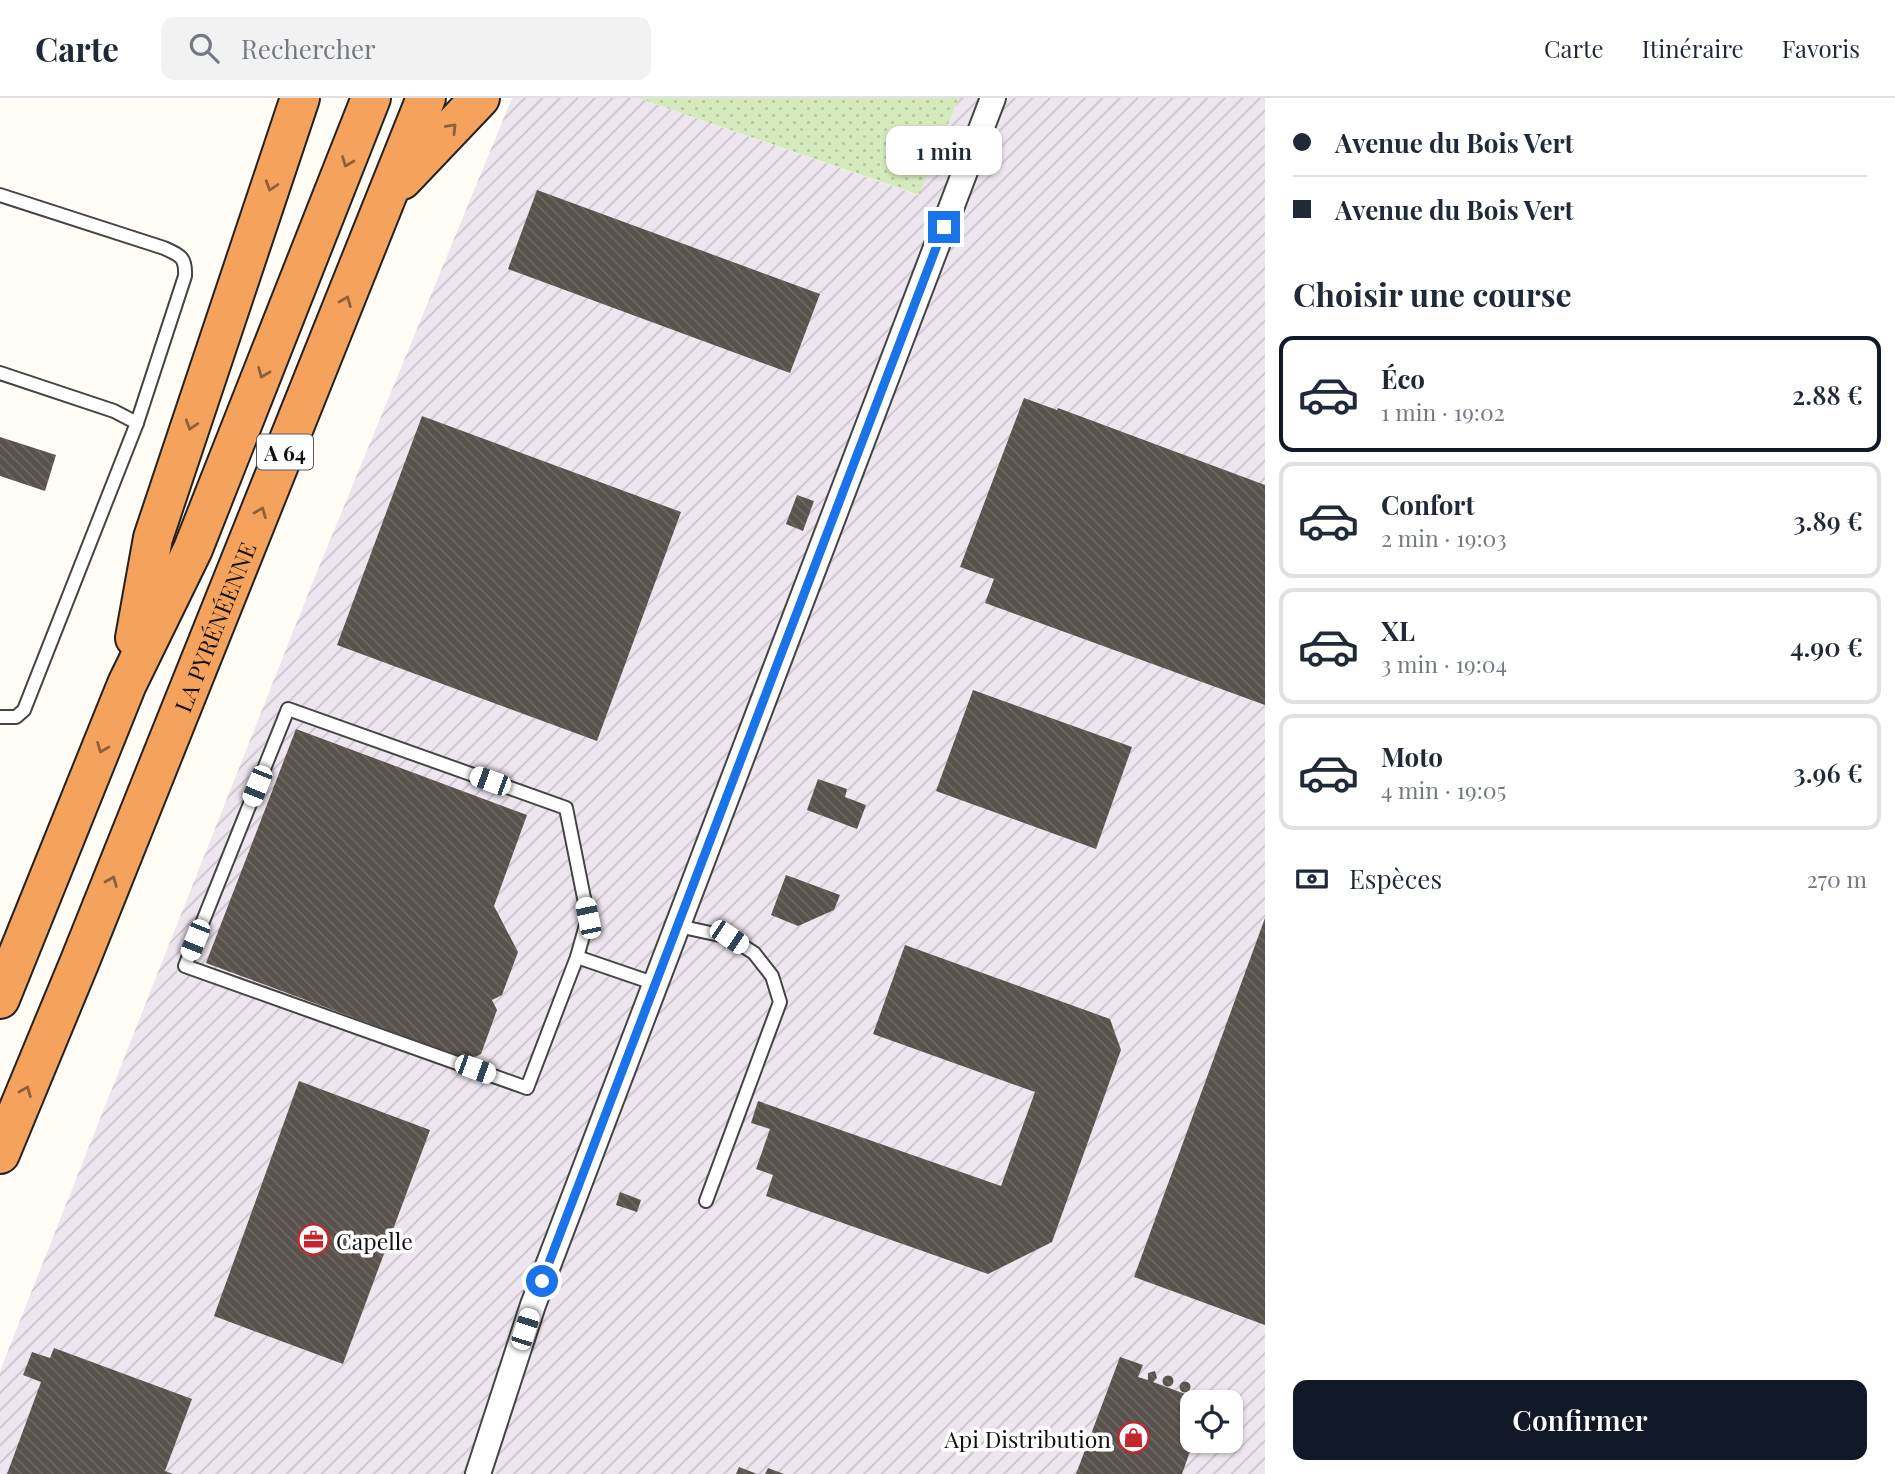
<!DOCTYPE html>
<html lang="fr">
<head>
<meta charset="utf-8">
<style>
	body { margin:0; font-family:"Playfair Display",serif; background:#f2f2f3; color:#1f2937; height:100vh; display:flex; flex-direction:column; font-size:26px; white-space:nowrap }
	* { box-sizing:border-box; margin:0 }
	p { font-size:23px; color:#747a83 }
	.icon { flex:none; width:38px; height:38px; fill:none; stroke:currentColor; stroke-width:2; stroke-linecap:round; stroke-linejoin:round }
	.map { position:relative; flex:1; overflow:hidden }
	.drawer { display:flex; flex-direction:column; background:#fff; width:630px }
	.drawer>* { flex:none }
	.top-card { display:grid; align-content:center; height:154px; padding:0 28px; background:#fff }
	.buttons { position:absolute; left:1180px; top:1292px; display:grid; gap:14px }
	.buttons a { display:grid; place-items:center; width:63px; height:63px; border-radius:14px; background:#fff; box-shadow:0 2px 5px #0004; font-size:35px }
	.end { position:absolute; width:32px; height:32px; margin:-16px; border:9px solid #1a73e8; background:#fff; box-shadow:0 0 0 4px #fff }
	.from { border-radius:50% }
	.bubble { position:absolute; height:49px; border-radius:14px; background:#fff; box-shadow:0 2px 5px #0004; font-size:23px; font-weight:600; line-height:49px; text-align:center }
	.car { position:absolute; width:21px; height:42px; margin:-21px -10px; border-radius:9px; box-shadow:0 0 5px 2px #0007; background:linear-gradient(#fff 24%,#345 0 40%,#fff 0 76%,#345 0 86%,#fff 0) }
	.top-card b { display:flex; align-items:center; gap:24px; height:66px; font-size:26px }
	.top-card b+b { border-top:2px solid #e0e1e3 }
	.top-card i { width:18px; height:18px; background:#1f2937 }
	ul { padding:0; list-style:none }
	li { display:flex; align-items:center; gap:21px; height:116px; margin:0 14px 10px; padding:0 14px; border:4px solid #e0e1e3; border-radius:14px }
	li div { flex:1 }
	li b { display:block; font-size:26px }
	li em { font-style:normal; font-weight:600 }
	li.current { border-color:#111827 }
	li>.icon { width:63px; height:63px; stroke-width:1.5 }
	h2 { padding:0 28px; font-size:32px; line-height:84px }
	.pay { display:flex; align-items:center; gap:18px; height:77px; padding:0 28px; font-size:26px }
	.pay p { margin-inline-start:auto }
	.action { display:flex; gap:14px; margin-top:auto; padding:14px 28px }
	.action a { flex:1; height:80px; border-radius:14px; background:#111827; color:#fff; font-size:28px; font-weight:600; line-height:80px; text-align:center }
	header { display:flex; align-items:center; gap:42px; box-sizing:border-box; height:98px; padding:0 35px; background:#fff; border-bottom:2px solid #e0e1e3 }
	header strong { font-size:33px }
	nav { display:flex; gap:38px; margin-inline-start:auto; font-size:24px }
	.search { width:490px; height:63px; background:#f2f2f3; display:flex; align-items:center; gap:18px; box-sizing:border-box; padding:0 24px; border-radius:14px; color:#747a83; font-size:26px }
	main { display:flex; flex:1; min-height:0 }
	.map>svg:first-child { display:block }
	.industrial { fill:url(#industrial-furrows); fill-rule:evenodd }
	.green { fill:url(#green-dots) }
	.building { fill:url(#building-back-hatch) }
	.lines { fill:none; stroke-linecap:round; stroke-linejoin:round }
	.service-casing { stroke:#444; stroke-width:16 }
	.minor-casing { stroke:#444; stroke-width:28 }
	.motorway-casing { stroke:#222; stroke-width:42 }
	.service { stroke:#fff; stroke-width:12 }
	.minor { stroke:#fff; stroke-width:24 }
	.motorway { stroke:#f5a25d; stroke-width:38 }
	.oneway { stroke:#8e613b }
	.route { stroke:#1a73e8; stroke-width:9 }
	.labels { text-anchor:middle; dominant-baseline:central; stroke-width:7; stroke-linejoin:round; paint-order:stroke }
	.shield { fill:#fff; stroke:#585858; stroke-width:2 }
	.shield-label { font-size:21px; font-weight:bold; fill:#111 }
	.street-label { font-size:23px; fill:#111; stroke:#fff }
	.poi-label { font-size:23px; fill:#111; stroke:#fff; text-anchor:start }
</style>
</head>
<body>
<header>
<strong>Carte</strong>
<div class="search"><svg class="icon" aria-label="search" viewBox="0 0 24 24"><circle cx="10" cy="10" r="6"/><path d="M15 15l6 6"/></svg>Rechercher</div>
<nav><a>Carte</a><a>Itinéraire</a><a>Favoris</a></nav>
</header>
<main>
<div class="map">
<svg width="1265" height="1376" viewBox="0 0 1265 1376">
	<defs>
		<pattern id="industrial-furrows" width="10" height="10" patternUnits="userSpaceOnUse" patternTransform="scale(1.75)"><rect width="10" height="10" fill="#eee6ef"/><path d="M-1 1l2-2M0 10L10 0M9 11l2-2" fill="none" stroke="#cbc4cc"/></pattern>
		<pattern id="green-dots" width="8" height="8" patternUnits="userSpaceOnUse" patternTransform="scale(1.75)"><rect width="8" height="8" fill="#d5ebbd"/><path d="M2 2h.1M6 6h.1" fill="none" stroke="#b6c8a1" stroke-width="1.8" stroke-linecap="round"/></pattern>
		<pattern id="building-back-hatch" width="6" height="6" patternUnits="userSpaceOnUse" patternTransform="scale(1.75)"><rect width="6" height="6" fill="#5a524d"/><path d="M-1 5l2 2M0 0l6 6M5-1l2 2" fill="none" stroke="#6d6662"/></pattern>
	</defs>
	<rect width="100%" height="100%" fill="#fffdf5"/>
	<path class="industrial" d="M512 0H638L918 97 959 0H1265V1376H0V1273L312 486ZM1192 1304H1230V1342H1192Z"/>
	<polygon class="green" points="638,0 959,0 919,97"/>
	<g class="building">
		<polygon points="899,28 908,31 897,62 888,59"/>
		<polygon points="910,31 922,36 911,68 898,63"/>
		<polygon points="537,92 820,196 790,275 508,171"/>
		<polygon points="1024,300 1057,312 1058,310 1265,387 1265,607 985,505 994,481 960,469"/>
		<polygon points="422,318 681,414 597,643 337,547"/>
		<polygon points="0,339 56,357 45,393 0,378"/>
		<polygon points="797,397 814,403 803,433 786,426"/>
		<polygon points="973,592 1132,649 1096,751 936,693"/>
		<polygon points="296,631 527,717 494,808 518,854 502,897 492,902 497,912 481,956 468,962 206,865"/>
		<polygon points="818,681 847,691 845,699 866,707 857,731 807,712"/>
		<polygon points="786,777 840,797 834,812 798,828 771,817"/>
		<polygon points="1265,820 1265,1227 1134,1179"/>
		<polygon points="905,847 1110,921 1121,952 1052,1144 988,1176 766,1098 773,1077 756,1071 770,1031 751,1025 758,1003 1001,1088 1035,994 873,936"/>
		<polygon points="299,983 430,1032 343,1266 214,1218"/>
		<polygon points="620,1094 641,1102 637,1114 616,1107"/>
		<polygon points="54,1250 192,1301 165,1373 173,1376 7,1376 41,1284 23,1277 32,1254 50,1260"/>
		<polygon points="1120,1259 1143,1267 1138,1279 1148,1282 1148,1275 1155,1273 1157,1280 1153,1284 1204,1303 1192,1304 1192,1342 1194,1342 1182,1376 1076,1376"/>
		<circle cx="1168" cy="1283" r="5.5"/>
		<circle cx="1185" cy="1289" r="5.5"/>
		<polygon points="739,1369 757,1376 736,1376"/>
		<polygon points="768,1370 784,1376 765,1376"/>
	</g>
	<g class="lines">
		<defs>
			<g id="service">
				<path d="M0 97 164 150C180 157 186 159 185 178L137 325 24 612 16 619H0"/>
				<polyline points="0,275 114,313 137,325"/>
				<polygon points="288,611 566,710 588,820 577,859 527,990 185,868"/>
				<polyline points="678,828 729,839 754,855 772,878 780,904 706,1103"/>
				<polyline points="577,859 656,886"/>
			</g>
			<polyline id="minor" points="478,1376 533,1207 993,0"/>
			<g id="motorway">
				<polyline points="402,82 480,0"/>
				<polyline points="135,540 153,440 300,0"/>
				<polyline points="0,901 127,586 193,451 371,0"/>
				<path id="s1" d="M0 1056 80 863 426 0"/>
			</g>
		</defs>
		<use href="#service" class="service-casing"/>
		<use href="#minor" class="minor-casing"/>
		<use href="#motorway" class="motorway-casing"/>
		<use href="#service" class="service"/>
		<use href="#minor" class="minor"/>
		<use href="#motorway" class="motorway"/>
	</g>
	<defs><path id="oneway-chevron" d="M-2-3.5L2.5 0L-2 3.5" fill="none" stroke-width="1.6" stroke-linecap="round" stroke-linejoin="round" transform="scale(1.75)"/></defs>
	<g class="oneway">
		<use href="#oneway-chevron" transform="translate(452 30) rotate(-46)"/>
		<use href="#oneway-chevron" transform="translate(347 64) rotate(111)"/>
		<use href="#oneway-chevron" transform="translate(271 88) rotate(108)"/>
		<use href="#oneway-chevron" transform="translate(346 203) rotate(-68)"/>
		<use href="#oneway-chevron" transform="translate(263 275) rotate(112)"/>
		<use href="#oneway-chevron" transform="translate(191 327) rotate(108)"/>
		<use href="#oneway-chevron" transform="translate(261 414) rotate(-68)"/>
		<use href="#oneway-chevron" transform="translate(102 650) rotate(112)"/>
		<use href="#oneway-chevron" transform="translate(112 783) rotate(-68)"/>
		<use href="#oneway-chevron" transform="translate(26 993) rotate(-68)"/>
	</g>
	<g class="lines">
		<polyline class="route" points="542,1183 944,129"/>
	</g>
	<defs>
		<symbol id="office-ring" viewBox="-11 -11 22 22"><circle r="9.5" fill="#fff" stroke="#c4262e" stroke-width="1.5"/><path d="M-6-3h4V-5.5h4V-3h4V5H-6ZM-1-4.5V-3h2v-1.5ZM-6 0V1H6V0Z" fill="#c4262e"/></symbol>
		<symbol id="shop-ring" viewBox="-11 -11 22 22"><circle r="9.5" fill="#fff" stroke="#c4262e" stroke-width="1.5"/><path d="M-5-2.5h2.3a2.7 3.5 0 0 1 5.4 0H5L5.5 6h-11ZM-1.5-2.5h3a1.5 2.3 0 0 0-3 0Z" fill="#c4262e"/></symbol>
	</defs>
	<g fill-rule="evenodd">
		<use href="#office-ring" x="296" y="1124" width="35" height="35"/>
		<use href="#shop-ring" x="1116" y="1322" width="35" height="35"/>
	</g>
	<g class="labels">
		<rect class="shield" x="257" y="336.5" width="56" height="35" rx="5"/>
		<g class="shield-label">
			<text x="285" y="354">A 64</text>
		</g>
		<g class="street-label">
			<text stroke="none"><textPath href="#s1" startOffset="569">LA PYRÉNÉENNE</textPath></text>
		</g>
		<g class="poi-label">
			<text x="336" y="1142">Capelle</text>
			<text x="1111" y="1340" text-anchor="end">Api Distribution</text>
		</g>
	</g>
</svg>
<div class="buttons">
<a><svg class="icon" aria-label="locate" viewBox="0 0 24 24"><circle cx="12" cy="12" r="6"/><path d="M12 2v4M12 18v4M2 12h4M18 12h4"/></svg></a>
</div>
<i class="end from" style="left:542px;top:1183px"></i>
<i class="end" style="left:944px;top:129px"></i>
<div class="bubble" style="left:886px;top:28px;width:116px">1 min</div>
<i class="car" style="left:490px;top:683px;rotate:290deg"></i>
<i class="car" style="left:257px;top:688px;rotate:202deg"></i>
<i class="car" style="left:588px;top:820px;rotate:348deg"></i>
<i class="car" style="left:729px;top:839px;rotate:124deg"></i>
<i class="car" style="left:195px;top:842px;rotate:202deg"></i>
<i class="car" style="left:475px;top:971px;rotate:110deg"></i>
<i class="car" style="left:525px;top:1231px;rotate:18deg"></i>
</div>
<section class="drawer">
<div class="top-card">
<b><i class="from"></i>Avenue du Bois Vert</b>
<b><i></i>Avenue du Bois Vert</b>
</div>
<h2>Choisir une course</h2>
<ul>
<li class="current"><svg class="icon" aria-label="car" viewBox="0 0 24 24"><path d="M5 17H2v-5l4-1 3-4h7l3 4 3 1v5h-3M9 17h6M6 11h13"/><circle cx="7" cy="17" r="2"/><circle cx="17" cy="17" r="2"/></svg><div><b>Éco</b><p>1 min · 19:02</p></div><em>2.88 €</em></li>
<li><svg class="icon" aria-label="car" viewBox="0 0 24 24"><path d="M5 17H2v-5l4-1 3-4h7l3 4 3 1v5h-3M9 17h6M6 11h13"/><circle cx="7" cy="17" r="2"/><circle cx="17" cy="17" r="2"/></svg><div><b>Confort</b><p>2 min · 19:03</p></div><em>3.89 €</em></li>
<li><svg class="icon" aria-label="car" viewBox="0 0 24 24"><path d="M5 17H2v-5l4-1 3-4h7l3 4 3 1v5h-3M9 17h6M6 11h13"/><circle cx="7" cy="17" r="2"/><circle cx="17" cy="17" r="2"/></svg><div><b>XL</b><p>3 min · 19:04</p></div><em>4.90 €</em></li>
<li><svg class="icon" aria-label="car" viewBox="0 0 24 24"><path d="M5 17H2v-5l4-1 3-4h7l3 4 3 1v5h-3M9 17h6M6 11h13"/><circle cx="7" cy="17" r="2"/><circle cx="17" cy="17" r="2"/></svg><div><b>Moto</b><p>4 min · 19:05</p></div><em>3.96 €</em></li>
</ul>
<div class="pay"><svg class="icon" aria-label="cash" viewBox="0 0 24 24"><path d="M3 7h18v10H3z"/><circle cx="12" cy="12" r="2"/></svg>Espèces<p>270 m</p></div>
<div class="action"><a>Confirmer</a></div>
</section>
</main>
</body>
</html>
